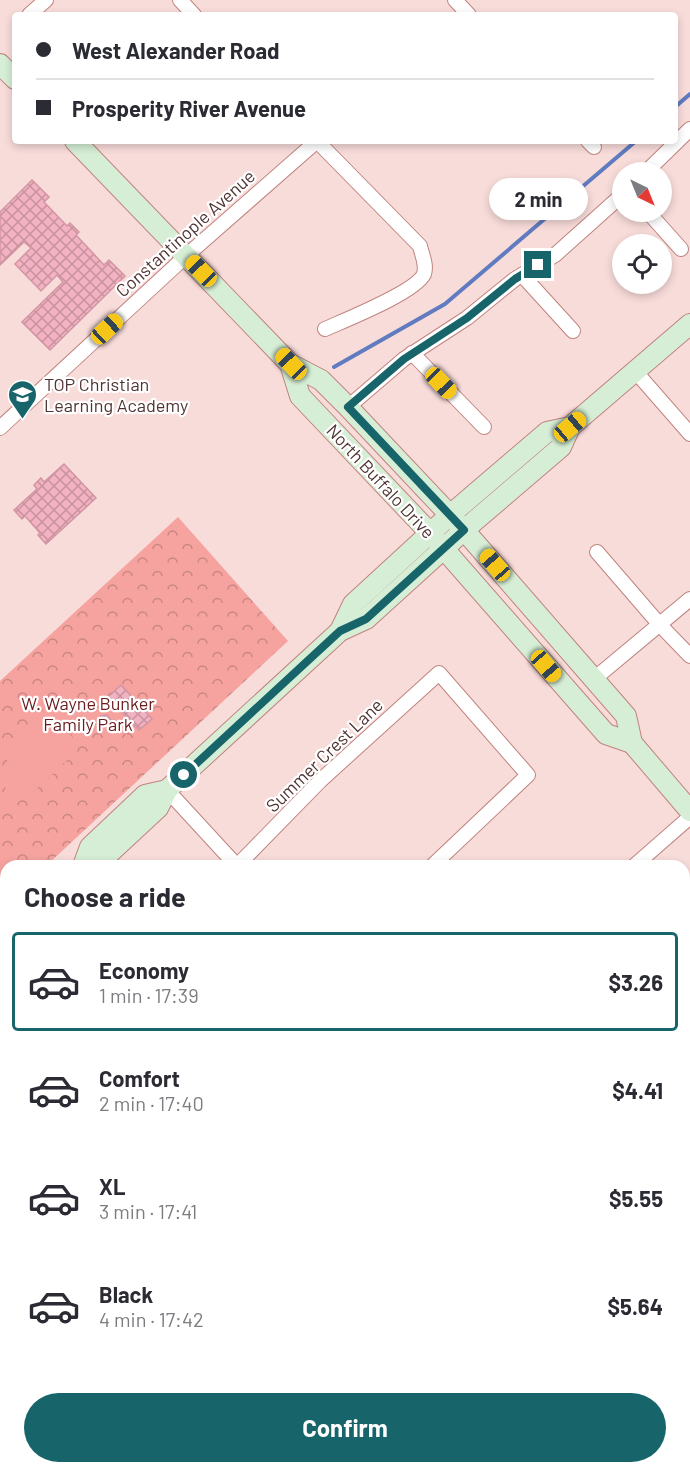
<!DOCTYPE html>
<html lang="en">
<head>
<meta charset="utf-8">
<style>
	body { margin:0; font-family:Barlow,sans-serif; background:#f2f2f3; color:#2b2b33; height:100vh; display:flex; flex-direction:column; font-size:22px; white-space:nowrap }
	* { box-sizing:border-box; margin:0 }
	p { font-size:20px; color:#7c7c81 }
	.icon { flex:none; width:33px; height:33px; fill:none; stroke:currentColor; stroke-width:2; stroke-linecap:round; stroke-linejoin:round }
	.map { position:relative; flex:1; overflow:hidden }
	.drawer { position:absolute; left:0px; top:860px; width:690px; height:614px; display:flex; flex-direction:column; background:#fff; border-radius:18px 18px 0 0; box-shadow:0 3px 9px #0003 }
	.drawer>* { flex:none }
	.hud { position:absolute; left:12px; top:12px; width:666px; height:132px; border-radius:6px; box-shadow:0 3px 9px #0003; display:grid; align-content:center; height:132px; padding:0 24px; background:#fff }
	.needle { width:39px; rotate:137deg }
	.tools { position:absolute; left:612px; top:162px; display:grid; gap:12px }
	.tools a { display:grid; place-items:center; width:60px; height:60px; border-radius:50%; background:#fff; box-shadow:0 3px 9px #0003; font-size:30px }
	.end { position:absolute; width:27px; height:27px; margin:-14px; border:8px solid #17656b; background:#fff; box-shadow:0 0 0 3px #fff }
	.from { border-radius:50% }
	.bubble { position:absolute; height:42px; border-radius:21px; background:#fff; box-shadow:0 3px 9px #0003; font-size:20px; font-weight:700; line-height:42px; text-align:center }
	.car { position:absolute; width:18px; height:36px; margin:-18px -9px; border-radius:8px; box-shadow:0 0 4px 2px #0007; background:linear-gradient(#f5c518 24%,#345 0 40%,#f5c518 0 76%,#345 0 86%,#f5c518 0) }
	.hud b { display:flex; align-items:center; gap:21px; height:57px; font-size:22px }
	.hud b+b { border-top:2px solid #e1e1e2 }
	.hud i { width:15px; height:15px; background:#2b2b33 }
	ul { padding:0; list-style:none }
	li { display:flex; align-items:center; gap:18px; height:99px; margin:0 12px 9px; padding:0 12px; border:3px solid transparent; border-radius:6px }
	li div { flex:1 }
	li b { display:block; font-size:22px }
	li em { font-style:normal; font-weight:700 }
	li.selected { border-color:#17656b }
	li>.icon { width:54px; height:54px; stroke-width:1.5 }
	h2 { padding:0 24px; font-size:27px; line-height:72px }
	.cta { display:flex; gap:12px; margin-top:auto; padding:12px 24px }
	.cta a { flex:1; height:69px; border-radius:36px; background:#17656b; color:#fff; font-size:24px; font-weight:700; line-height:69px; text-align:center }
	.map>svg:first-child { display:block }
	.park { fill:url(#park-crowns) }
	.pitch { fill:#f6a39f }
	.lines { fill:none; stroke-linecap:round; stroke-linejoin:round }
	.stream { stroke:#607bc0; stroke-width:4 }
	.building { fill:url(#building-cross-hatch); stroke:#d394a3; stroke-width:1.5 }
	.street-casing { stroke:#c1837f; stroke-width:16 }
	.secondary-casing { stroke:#c1837f; stroke-width:22 }
	.street { stroke:#fff; stroke-width:14 }
	.secondary { stroke:#d6eed5; stroke-width:20 }
	.route { stroke:#17656b; stroke-width:8 }
	.labels { text-anchor:middle; dominant-baseline:central; stroke-width:4.5; stroke-linejoin:round; paint-order:stroke }
	.street-label { font-size:18px; fill:#4f3433; stroke:#fff }
	.poi-label { font-size:18px; fill:#4f3433; stroke:#fff; text-anchor:start }
	.park-label { font-size:18px; fill:#6a1b1e; stroke:#fff }
</style>
</head>
<body>
<div class="map">
<svg width="690" height="1472" viewBox="0 0 690 1472">
	<defs>
		<pattern id="park-crowns" width="20" height="18" patternUnits="userSpaceOnUse" patternTransform="scale(1.5)"><rect width="20" height="18" fill="#f6a39f"/><path d="M2 6a3 3 0 1 1 6 0M12 15a3 3 0 1 1 6 0" fill="none" stroke="#ca8682"/></pattern>
		<pattern id="building-cross-hatch" width="8" height="8" patternUnits="userSpaceOnUse" patternTransform="scale(1.5)"><rect width="8" height="8" fill="#f3b2c2"/><path d="M0 0l8 8M0 8l8-8" fill="none" stroke="#c7929e"/></pattern>
	</defs>
	<rect width="100%" height="100%" fill="#f8dcda"/>
	<polygon class="park" points="178,517 288,641 47,865 6,866 6,903 0,909 0,681"/>
	<path class="pitch" d="M36 722C52 724 77 730 77 751L28 797 17 801 7 794 3 778 4 769 11 750 19 733 27 725Z"/>
	<g class="lines">
		<g class="stream">
			<polyline points="675,107 690,94"/>
			<polyline points="334,367 445,304 636,141"/>
		</g>
	</g>
	<g class="building">
		<polygon points="32,180 49,197 44,202 67,226 70,223 79,232 76,235 104,265 109,260 125,276 50,350 22,322 63,282 57,275 41,291 15,264 31,248 24,242 0,265 0,212"/>
		<polygon points="64,464 96,498 46,544 38,535 40,533 25,516 22,519 14,510 37,489 34,485 41,478 44,482"/>
		<polygon points="121,685 152,719 139,730 108,697"/>
		<polygon points="107,715 110,719 109,725 103,726 99,721 101,716"/>
		<polygon points="684,883 690,890 690,925 685,930"/>
		<polygon points="684,1013 690,1014 690,1040 684,1040"/>
		<rect x="684" y="1137" width="6" height="28"/>
		<polygon points="684,1269 690,1275 690,1292 686,1296"/>
		<polygon points="684,1408 690,1415 690,1434 684,1439"/>
	</g>
	<g class="lines">
		<defs>
			<g id="street">
				<polyline points="180,0 194,15"/>
				<polyline points="455,0 469,15"/>
				<polyline points="29,15 46,0"/>
				<path d="M317 141 420 246C422 255 427 265 424 274 416 292 345 320 325 329"/>
				<polyline points="588,141 594,147"/>
				<polyline points="646,172 690,129"/>
				<polyline points="648,212 681,249"/>
				<polyline points="522,275 573,331"/>
				<polyline points="412,353 484,427"/>
				<polyline points="635,371 690,434"/>
				<polyline points="348,407 404,359 467,318 515,279 555,255 622,195"/>
				<polyline points="0,428 186,256 317,141"/>
				<polyline points="597,552 660,625 690,656"/>
				<polyline points="594,679 690,599"/>
				<polyline points="167,790 237,866"/>
				<polyline points="237,866 321,780 439,673 528,775 432,866"/>
				<polyline points="634,866 690,817"/>
				<polyline points="0,1337 6,1344"/>
				<polyline points="684,1380 690,1387"/>
				<polyline points="0,1422 6,1416"/>
				<polyline points="380,1467 384,1472"/>
				<polyline points="407,1472 412,1467"/>
			</g>
			<g id="secondary">
				<polyline points="0,64 15,79"/>
				<polyline points="75,141 290,364 321,380 348,407 464,530 626,716 632,743 690,811"/>
				<polyline points="290,364 300,396 430,533 606,734 632,743"/>
				<polyline points="340,631 353,604 450,515 547,432 570,427"/>
				<polyline points="83,866 90,847 145,795 167,790"/>
				<polyline points="89,866 101,861 158,808 167,790 340,631 366,619 464,530 561,447 570,427 690,324"/>
				<polyline points="0,945 6,939"/>
				<polyline points="0,1170 6,1176"/>
				<polyline points="684,1343 690,1337"/>
				<polyline points="263,1467 267,1472"/>
				<polyline points="544,1472 549,1467"/>
			</g>
		</defs>
		<use href="#street" class="street-casing"/>
		<use href="#secondary" class="secondary-casing"/>
		<use href="#street" class="street"/>
		<use href="#secondary" class="secondary"/>
	</g>
	<g class="lines">
		<polyline class="route" points="184,775 340,631 366,619 464,530 348,407 404,359 467,318 515,279 538,265"/>
	</g>
	<defs>
		<symbol id="school-pin" viewBox="-11 -11 22 30"><path d="M0 17L-7.5 6A9.5 9.5 0 1 1 7.5 6Z" fill="#17656b" stroke="#fff"/><path d="M0-5L7-2L0 1L-7-2ZM-4 1L0 2.5L4 1V4Q0 6-4 4Z" fill="#fff"/></symbol>
	</defs>
	<g fill-rule="evenodd">
		<use href="#school-pin" x="6" y="378" width="33" height="45"/>
	</g>
	<g class="labels">
		<g class="street-label">
			<text transform="translate(185 233) rotate(-42)">Constantinople Avenue</text>
			<text transform="translate(381 481) rotate(47)">North Buffalo Drive</text>
			<text transform="translate(324 755) rotate(-44)">Summer Crest Lane</text>
		</g>
		<g class="poi-label">
			<text x="44" y="384">TOP Christian<tspan x="44" dy="21">Learning Academy</tspan></text>
		</g>
		<g class="park-label">
			<text x="88" y="703">W. Wayne Bunker<tspan x="88" dy="21">Family Park</tspan></text>
		</g>
	</g>
</svg>
<div class="tools">
<a><svg class="needle" viewBox="-14 -14 28 28"><path d="M0-13l5 13h-10z" fill="#e53935"/><path d="M0 13l5-13h-10z" fill="#7c7c81"/></svg></a>
<a><svg class="icon" aria-label="locate" viewBox="0 0 24 24"><circle cx="12" cy="12" r="6"/><path d="M12 2v4M12 18v4M2 12h4M18 12h4"/></svg></a>
</div>
<i class="end from" style="left:184px;top:775px"></i>
<i class="end" style="left:538px;top:265px"></i>
<div class="bubble" style="left:489px;top:178px;width:99px">2 min</div>
<i class="car" style="left:201px;top:271px;rotate:316deg"></i>
<i class="car" style="left:107px;top:329px;rotate:47deg"></i>
<i class="car" style="left:291px;top:364px;rotate:316deg"></i>
<i class="car" style="left:441px;top:383px;rotate:136deg"></i>
<i class="car" style="left:570px;top:427px;rotate:50deg"></i>
<i class="car" style="left:495px;top:565px;rotate:319deg"></i>
<i class="car" style="left:546px;top:666px;rotate:139deg"></i>
<div class="hud">
<b><i class="from"></i>West Alexander Road</b>
<b><i></i>Prosperity River Avenue</b>
</div>
<section class="drawer">
<h2>Choose a ride</h2>
<ul>
<li class="selected"><svg class="icon" aria-label="car" viewBox="0 0 24 24"><path d="M5 17H2v-5l4-1 3-4h7l3 4 3 1v5h-3M9 17h6M6 11h13"/><circle cx="7" cy="17" r="2"/><circle cx="17" cy="17" r="2"/></svg><div><b>Economy</b><p>1 min · 17:39</p></div><em>$3.26</em></li>
<li><svg class="icon" aria-label="car" viewBox="0 0 24 24"><path d="M5 17H2v-5l4-1 3-4h7l3 4 3 1v5h-3M9 17h6M6 11h13"/><circle cx="7" cy="17" r="2"/><circle cx="17" cy="17" r="2"/></svg><div><b>Comfort</b><p>2 min · 17:40</p></div><em>$4.41</em></li>
<li><svg class="icon" aria-label="car" viewBox="0 0 24 24"><path d="M5 17H2v-5l4-1 3-4h7l3 4 3 1v5h-3M9 17h6M6 11h13"/><circle cx="7" cy="17" r="2"/><circle cx="17" cy="17" r="2"/></svg><div><b>XL</b><p>3 min · 17:41</p></div><em>$5.55</em></li>
<li><svg class="icon" aria-label="car" viewBox="0 0 24 24"><path d="M5 17H2v-5l4-1 3-4h7l3 4 3 1v5h-3M9 17h6M6 11h13"/><circle cx="7" cy="17" r="2"/><circle cx="17" cy="17" r="2"/></svg><div><b>Black</b><p>4 min · 17:42</p></div><em>$5.64</em></li>
</ul>
<div class="cta"><a>Confirm</a></div>
</section>
</div>
</body>
</html>
